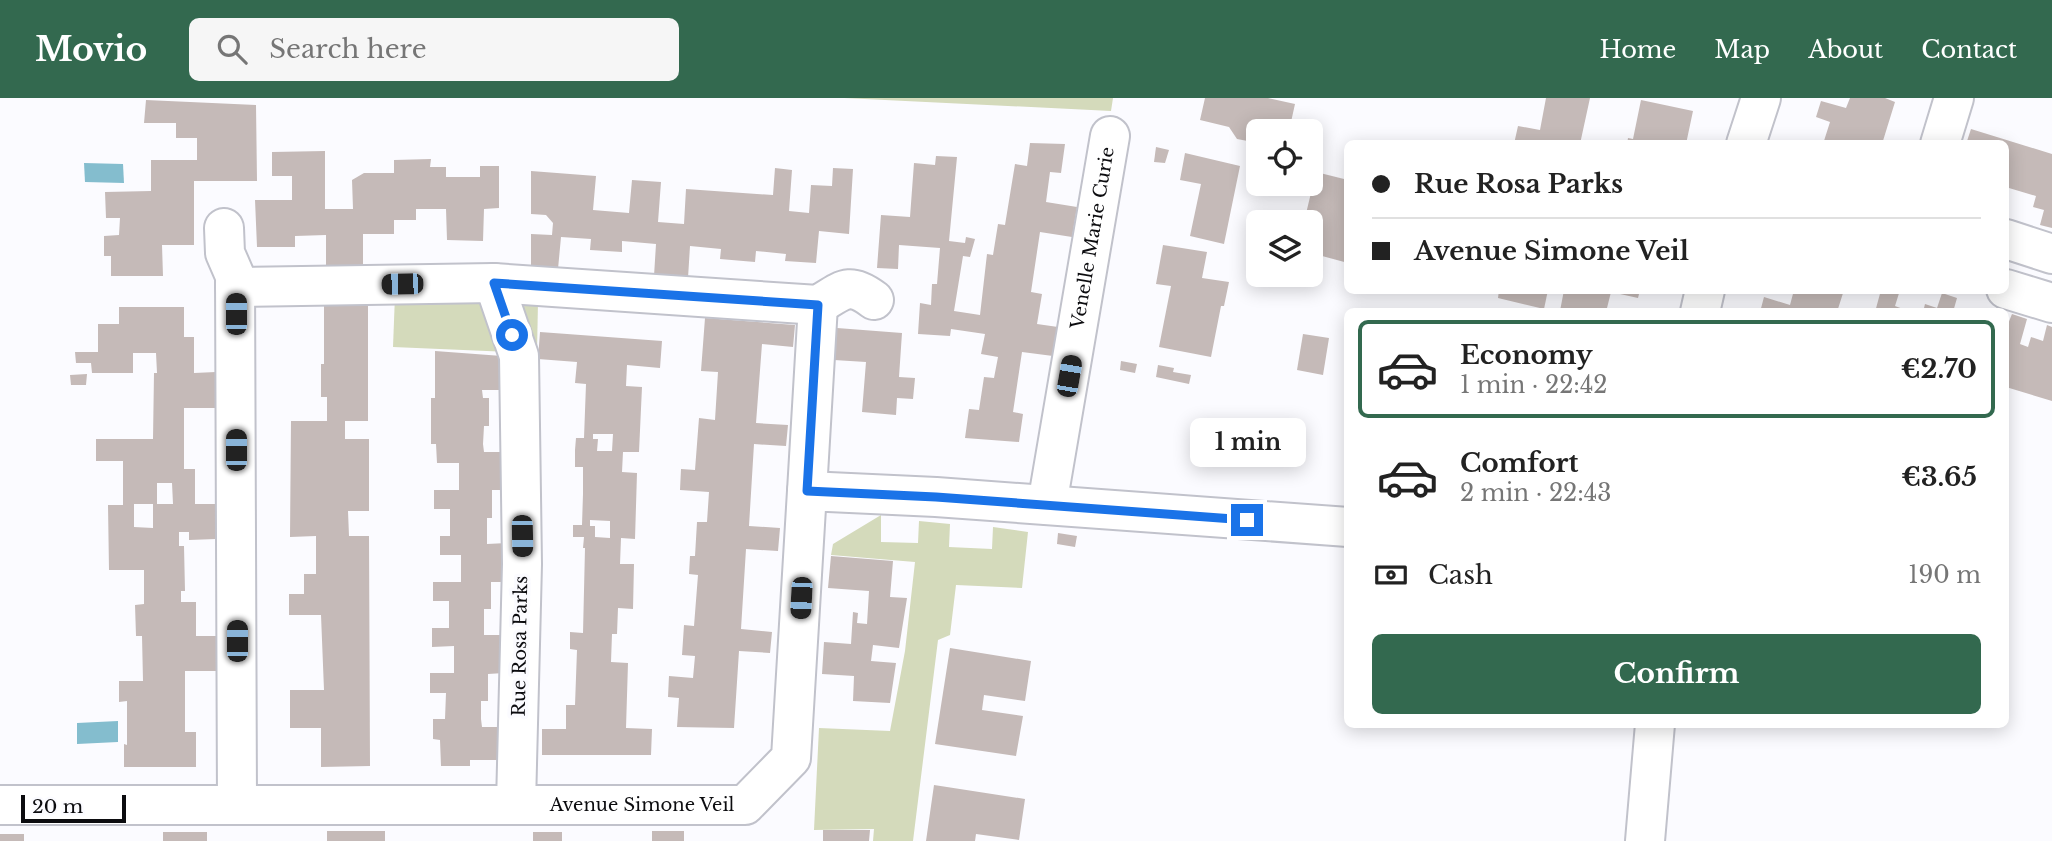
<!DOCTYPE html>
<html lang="en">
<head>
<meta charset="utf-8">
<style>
	body { margin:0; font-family:"Libre Baskerville",serif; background:#f6f6f6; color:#222; height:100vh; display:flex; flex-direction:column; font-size:26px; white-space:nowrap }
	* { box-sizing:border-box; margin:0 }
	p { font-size:23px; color:#767676 }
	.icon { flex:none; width:38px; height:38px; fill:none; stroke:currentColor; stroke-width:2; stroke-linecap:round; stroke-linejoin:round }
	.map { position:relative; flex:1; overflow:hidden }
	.drawer { position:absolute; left:1344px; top:210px; width:665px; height:420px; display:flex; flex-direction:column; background:#fff; border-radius:10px; box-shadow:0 4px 18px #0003 }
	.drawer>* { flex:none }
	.guide { position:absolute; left:1344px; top:42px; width:665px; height:154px; border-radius:10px; box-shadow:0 4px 18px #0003; display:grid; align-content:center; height:154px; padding:0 28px; background:#fff }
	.controls { position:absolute; left:1246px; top:21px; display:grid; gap:14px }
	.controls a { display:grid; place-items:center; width:77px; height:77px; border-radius:10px; background:#fff; box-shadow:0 4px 18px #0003; font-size:35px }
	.scale { position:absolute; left:21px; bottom:18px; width:105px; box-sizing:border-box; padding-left:7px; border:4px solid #0c0c0f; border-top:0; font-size:19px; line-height:24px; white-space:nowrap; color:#0c0c0f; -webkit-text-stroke:5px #fbfbff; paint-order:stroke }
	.end { position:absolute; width:32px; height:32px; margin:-16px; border:9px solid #1a73e8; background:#fff; box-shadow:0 0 0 4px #fff }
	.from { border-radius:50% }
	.bubble { position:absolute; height:49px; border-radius:10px; background:#fff; box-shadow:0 4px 18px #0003; font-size:23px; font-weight:700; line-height:49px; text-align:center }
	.car { position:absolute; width:21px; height:42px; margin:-21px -10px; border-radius:9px; box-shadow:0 0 5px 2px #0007; background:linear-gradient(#222 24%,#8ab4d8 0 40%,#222 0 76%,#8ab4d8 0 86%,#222 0) }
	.guide b { display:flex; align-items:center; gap:24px; height:66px; font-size:26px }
	.guide b+b { border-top:2px solid #e0e0e0 }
	.guide i { width:18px; height:18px; background:#222 }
	ul { padding:12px 0 0; list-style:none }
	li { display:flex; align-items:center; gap:21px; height:98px; margin:0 14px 10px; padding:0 14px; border:4px solid transparent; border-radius:10px }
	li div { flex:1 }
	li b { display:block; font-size:26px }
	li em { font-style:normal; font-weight:700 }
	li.on { border-color:#33694f }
	li>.icon { width:63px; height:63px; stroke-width:1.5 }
	.pay { display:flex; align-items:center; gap:18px; height:77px; padding:0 28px; font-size:26px }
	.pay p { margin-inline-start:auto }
	.button { display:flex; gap:14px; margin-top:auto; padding:14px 28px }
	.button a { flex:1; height:80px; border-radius:10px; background:#33694f; color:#fff; font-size:28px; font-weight:700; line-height:80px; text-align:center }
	header { display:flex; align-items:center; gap:42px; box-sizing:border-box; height:98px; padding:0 35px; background:#33694f; color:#fff }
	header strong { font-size:33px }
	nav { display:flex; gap:38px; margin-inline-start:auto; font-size:24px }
	.search { width:490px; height:63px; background:#f6f6f6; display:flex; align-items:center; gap:18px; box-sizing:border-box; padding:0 24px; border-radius:10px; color:#767676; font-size:26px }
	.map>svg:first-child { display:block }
	.green { fill:#d4dabb }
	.water { fill:#84bdce }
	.building { fill:#c5bab8; fill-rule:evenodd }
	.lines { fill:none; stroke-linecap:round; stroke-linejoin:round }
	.minor-casing { stroke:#c1c2cb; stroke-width:42 }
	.minor { stroke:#fff; stroke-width:38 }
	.route { stroke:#1a73e8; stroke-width:9 }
	.labels { text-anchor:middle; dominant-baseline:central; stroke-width:7; stroke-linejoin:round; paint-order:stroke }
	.street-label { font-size:18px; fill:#0c0c0f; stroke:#fbfbff }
</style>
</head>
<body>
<header>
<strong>Movio</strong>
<div class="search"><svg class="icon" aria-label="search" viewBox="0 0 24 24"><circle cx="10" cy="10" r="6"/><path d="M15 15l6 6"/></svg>Search here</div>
<nav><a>Home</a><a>Map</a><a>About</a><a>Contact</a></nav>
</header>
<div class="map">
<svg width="2052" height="743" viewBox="0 0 2052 743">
	<rect width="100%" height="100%" fill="#fbfbff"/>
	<g class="green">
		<polygon points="844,0 1113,0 1111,13"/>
		<polygon points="395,197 538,203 537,255 393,249"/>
		<polygon points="881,417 881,444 918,445 919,423 950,426 949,449 992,451 993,429 1028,434 1022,490 956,487 950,537 938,542 913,743 873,743 874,731 814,732 819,630 890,633 905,553 915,464 831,457 833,446"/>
	</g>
	<g class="water">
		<polygon points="84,65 123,66 124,85 85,84"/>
		<polygon points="118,623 118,644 77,646 77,625"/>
	</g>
	<g class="building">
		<polygon points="1205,0 1268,0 1295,6 1289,33 1258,33 1258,41 1253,44 1237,41 1229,29 1200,22"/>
		<polygon points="1546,0 1590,0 1580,46 1554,44 1554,46 1514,46 1518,28 1540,32"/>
		<polygon points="1850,0 1885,0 1895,4 1882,46 1823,46 1830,24 1816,19 1821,3 1846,10"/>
		<polygon points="146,2 256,7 257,83 194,83 194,147 162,147 163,178 111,178 111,158 104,158 104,138 119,137 120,120 106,120 105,94 151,93 151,62 197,62 197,40 176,40 176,25 144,25"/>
		<polygon points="1641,2 1693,13 1686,46 1627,46 1628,40 1633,41"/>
		<polygon points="1971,31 2052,56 2052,130 2040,127 2044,112 2033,109 2036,98 2009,90 2006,97 2006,46 1966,46"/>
		<polygon points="1030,45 1065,46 1061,75 1050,74 1046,104 1077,109 1072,139 1040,134 1031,194 1042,196 1037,226 1058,229 1053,258 1022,254 1013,314 1023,316 1019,344 965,340 969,311 979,312 984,279 994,280 998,259 981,256 985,236 951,231 950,238 918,236 920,205 931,207 932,186 937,186 940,150 899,147 898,171 877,170 881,117 910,119 914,65 935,67 936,58 957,59 949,143 965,145 966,139 975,141 970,159 963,158 954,213 980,217 987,156 993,157 998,126 1005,127 1015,66 1027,68"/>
		<polygon points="1156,49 1169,52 1165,65 1154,64"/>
		<polygon points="325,53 325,111 353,111 352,82 364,75 394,75 394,62 431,61 430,69 446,69 446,79 480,79 480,68 499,68 499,110 484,111 483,143 447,142 446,111 416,111 416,122 394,122 394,136 363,136 363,169 326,169 326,137 295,138 295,149 257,149 255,102 292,102 292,78 272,78 272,54"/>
		<polygon points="1185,55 1240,68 1224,146 1190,138 1201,86 1180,82"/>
		<polygon points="775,70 792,72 789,113 809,115 811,87 832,88 833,70 853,71 849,136 819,133 816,165 785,163 786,156 756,153 755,164 720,161 721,151 690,148 688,180 654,178 656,146 622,143 622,154 590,152 591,141 561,139 558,171 531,168 531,136 552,137 553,125 546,117 531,116 531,73 596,78 593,112 629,115 632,82 661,84 658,124 684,126 686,91 773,97"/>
		<polygon points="1316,74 1348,82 1348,165 1311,155 1311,124 1304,124"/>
		<polygon points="1163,147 1207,154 1202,180 1229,184 1224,208 1221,208 1211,259 1159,249 1171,188 1156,186"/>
		<polygon points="1499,192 1548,192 1544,211 1498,200"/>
		<polygon points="1564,192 1640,192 1638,200 1611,194 1606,214 1560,213"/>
		<polygon points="1794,192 1844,192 1837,214 1760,214 1764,199 1790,207"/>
		<polygon points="1881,192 1900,192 1895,208 1911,214 1875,214"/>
		<polygon points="1942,195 1957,200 1953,214 1923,214 1925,206 1937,210"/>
		<polygon points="324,208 368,208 368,323 345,323 345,341 369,341 369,413 348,413 349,438 369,438 370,668 321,669 321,630 290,630 290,592 324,592 321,517 289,517 289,496 304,496 304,476 316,476 316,438 290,439 291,323 327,323 327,299 321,299 321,266 324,266"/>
		<path d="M119 209H184V239H194V275L216 274V310H184V371H195V406H216V441L189 442V434H179V448H184L185 493H181V504H196V538H217L216 573H185V634H196V669H124V646L127 647V603L119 604V583H143L142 538H136L135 507 144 506V472H109L108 407H123V363H96V341H153L154 275H157L156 255H133V275H92L91 265H76L75 254H98V226H119ZM157 385H172L173 406H157ZM134 406H153V430L134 429Z"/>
		<polygon points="2012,216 2027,221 2020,246 2028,249 2031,239 2043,243 2047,227 2052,229 2052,303 2006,289 2006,231"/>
		<polygon points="705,220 795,227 793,249 762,246 756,325 788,327 786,348 754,346 749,428 780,430 778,453 746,451 741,531 772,534 770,555 739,553 734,630 677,629 679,600 668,599 669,578 693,580 695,558 682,557 684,527 694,528 698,477 689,476 690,458 695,458 697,424 707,424 709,394 680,392 681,371 695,372 699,320 715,322 718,274 701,273"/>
		<polygon points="837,230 902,235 899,279 915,280 913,301 897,300 896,317 862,314 866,264 834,262"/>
		<path d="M540 234 662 243 660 270 627 267 626 288 642 289 639 354H623L622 374 637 375 635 441 621 440 620 466H634L633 511 618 510 617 536H612L611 564 628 565 626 630 652 631 651 657H542V631H566V607H575L577 552 570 551V534L583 535 585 450H583L584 439H573V427H582L583 396V369H575V352L576 340H584L586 286 575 285 577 264 538 261ZM593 336H613L612 353H597L598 341H593ZM590 422 610 423V440L595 439V428H590Z"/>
		<polygon points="1303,236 1329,240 1323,277 1297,272"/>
		<polygon points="435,253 502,258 503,292 482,292 483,300 489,300 489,328 484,328 483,346 484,354 505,354 506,392 492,392 492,420 487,420 487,446 507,445 506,484 491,484 491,511 484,511 484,537 505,537 504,575 488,576 488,603 481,603 481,621 482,629 502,629 501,662 470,662 470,668 441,668 440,642 433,641 433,621 445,621 446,595 430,595 430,575 454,575 454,548 432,549 432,530 449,530 449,503 433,503 433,484 461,484 461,457 440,457 440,438 450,438 450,411 434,411 434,392 459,392 459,365 437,365 436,346 431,346 431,300 435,300"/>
		<polygon points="1121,263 1137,266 1135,275 1120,272"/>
		<polygon points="1158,267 1174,270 1173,274 1191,277 1189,286 1156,279"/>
		<polygon points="87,276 86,287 71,287 70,277"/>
		<polygon points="1058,435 1077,438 1075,449 1057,446"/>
		<polygon points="831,458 893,463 890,499 907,500 899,550 873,547 871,563 896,565 890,605 853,603 854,578 822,576 824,544 851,546 853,514 858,515 857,525 867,526 869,493 828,490"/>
		<polygon points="950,550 1031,563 1025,603 984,597 982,612 1023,618 1016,658 935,646"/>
		<polygon points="934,687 1025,701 1019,742 976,736 975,743 926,743"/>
		<polygon points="823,732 870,732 869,743 823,743"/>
		<rect x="327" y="733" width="58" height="10"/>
		<rect x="652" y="733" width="32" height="10"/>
		<rect x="163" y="734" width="44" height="9"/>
		<rect x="533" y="734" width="29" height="9"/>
		<rect x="0" y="736" width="24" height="7"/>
	</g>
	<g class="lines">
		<defs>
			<g id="minor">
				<polyline points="1746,46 1761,0"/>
				<polyline points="1940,46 1954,0"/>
				<polyline points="224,130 225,155 235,178 237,706"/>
				<polyline points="2006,141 2052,156"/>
				<polyline points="494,185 519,258 522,466 516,706"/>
				<path d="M235 189 494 185 818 207C843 192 849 183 874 202"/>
				<polyline points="2006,191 2052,205"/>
				<polyline points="1700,214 1705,192"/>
				<polyline points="807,393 818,207"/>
				<path id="s1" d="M1047 407 1110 38"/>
				<path id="s2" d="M0 707H745L791 660 807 393 936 399 1348 429"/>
				<polyline points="1645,743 1655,626"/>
			</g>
		</defs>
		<use href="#minor" class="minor-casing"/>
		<use href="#minor" class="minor"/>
	</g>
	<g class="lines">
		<polyline class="route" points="512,237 494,185 818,207 807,393 936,399 1247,422"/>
	</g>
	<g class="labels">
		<g class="street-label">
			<text stroke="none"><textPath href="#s1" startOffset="271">Venelle Marie Curie</textPath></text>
			<text transform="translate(520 548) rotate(-89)">Rue Rosa Parks</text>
			<text stroke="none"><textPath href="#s2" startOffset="642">Avenue Simone Veil</textPath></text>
		</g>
	</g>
</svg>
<div class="controls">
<a><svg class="icon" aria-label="locate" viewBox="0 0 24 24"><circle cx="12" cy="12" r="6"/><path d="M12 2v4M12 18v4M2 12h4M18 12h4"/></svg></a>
<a><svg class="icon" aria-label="layers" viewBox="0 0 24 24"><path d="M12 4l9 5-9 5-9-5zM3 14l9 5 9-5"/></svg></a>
</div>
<div class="scale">20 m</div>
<i class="end from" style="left:512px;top:237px"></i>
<i class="end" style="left:1247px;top:422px"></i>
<div class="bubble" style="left:1190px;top:320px;width:116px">1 min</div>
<i class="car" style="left:402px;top:186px;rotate:269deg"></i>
<i class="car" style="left:236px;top:216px;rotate:0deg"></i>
<i class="car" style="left:1069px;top:278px;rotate:10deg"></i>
<i class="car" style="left:236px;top:352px;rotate:0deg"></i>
<i class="car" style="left:522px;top:438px;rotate:179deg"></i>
<i class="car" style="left:801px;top:500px;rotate:183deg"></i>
<i class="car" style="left:237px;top:543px;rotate:0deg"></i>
<div class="guide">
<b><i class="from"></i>Rue Rosa Parks</b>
<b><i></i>Avenue Simone Veil</b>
</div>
<section class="drawer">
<ul>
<li class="on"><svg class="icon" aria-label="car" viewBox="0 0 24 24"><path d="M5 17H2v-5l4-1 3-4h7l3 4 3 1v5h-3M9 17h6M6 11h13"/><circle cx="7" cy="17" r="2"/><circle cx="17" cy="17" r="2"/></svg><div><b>Economy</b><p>1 min · 22:42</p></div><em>€2.70</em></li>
<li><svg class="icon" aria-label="car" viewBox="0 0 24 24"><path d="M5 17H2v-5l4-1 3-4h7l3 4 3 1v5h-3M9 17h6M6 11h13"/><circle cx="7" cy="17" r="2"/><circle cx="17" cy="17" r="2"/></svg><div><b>Comfort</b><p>2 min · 22:43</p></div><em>€3.65</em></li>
</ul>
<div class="pay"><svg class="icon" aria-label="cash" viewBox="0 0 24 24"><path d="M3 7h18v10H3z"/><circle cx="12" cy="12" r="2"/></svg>Cash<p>190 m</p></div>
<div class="button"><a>Confirm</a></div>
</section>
</div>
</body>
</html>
